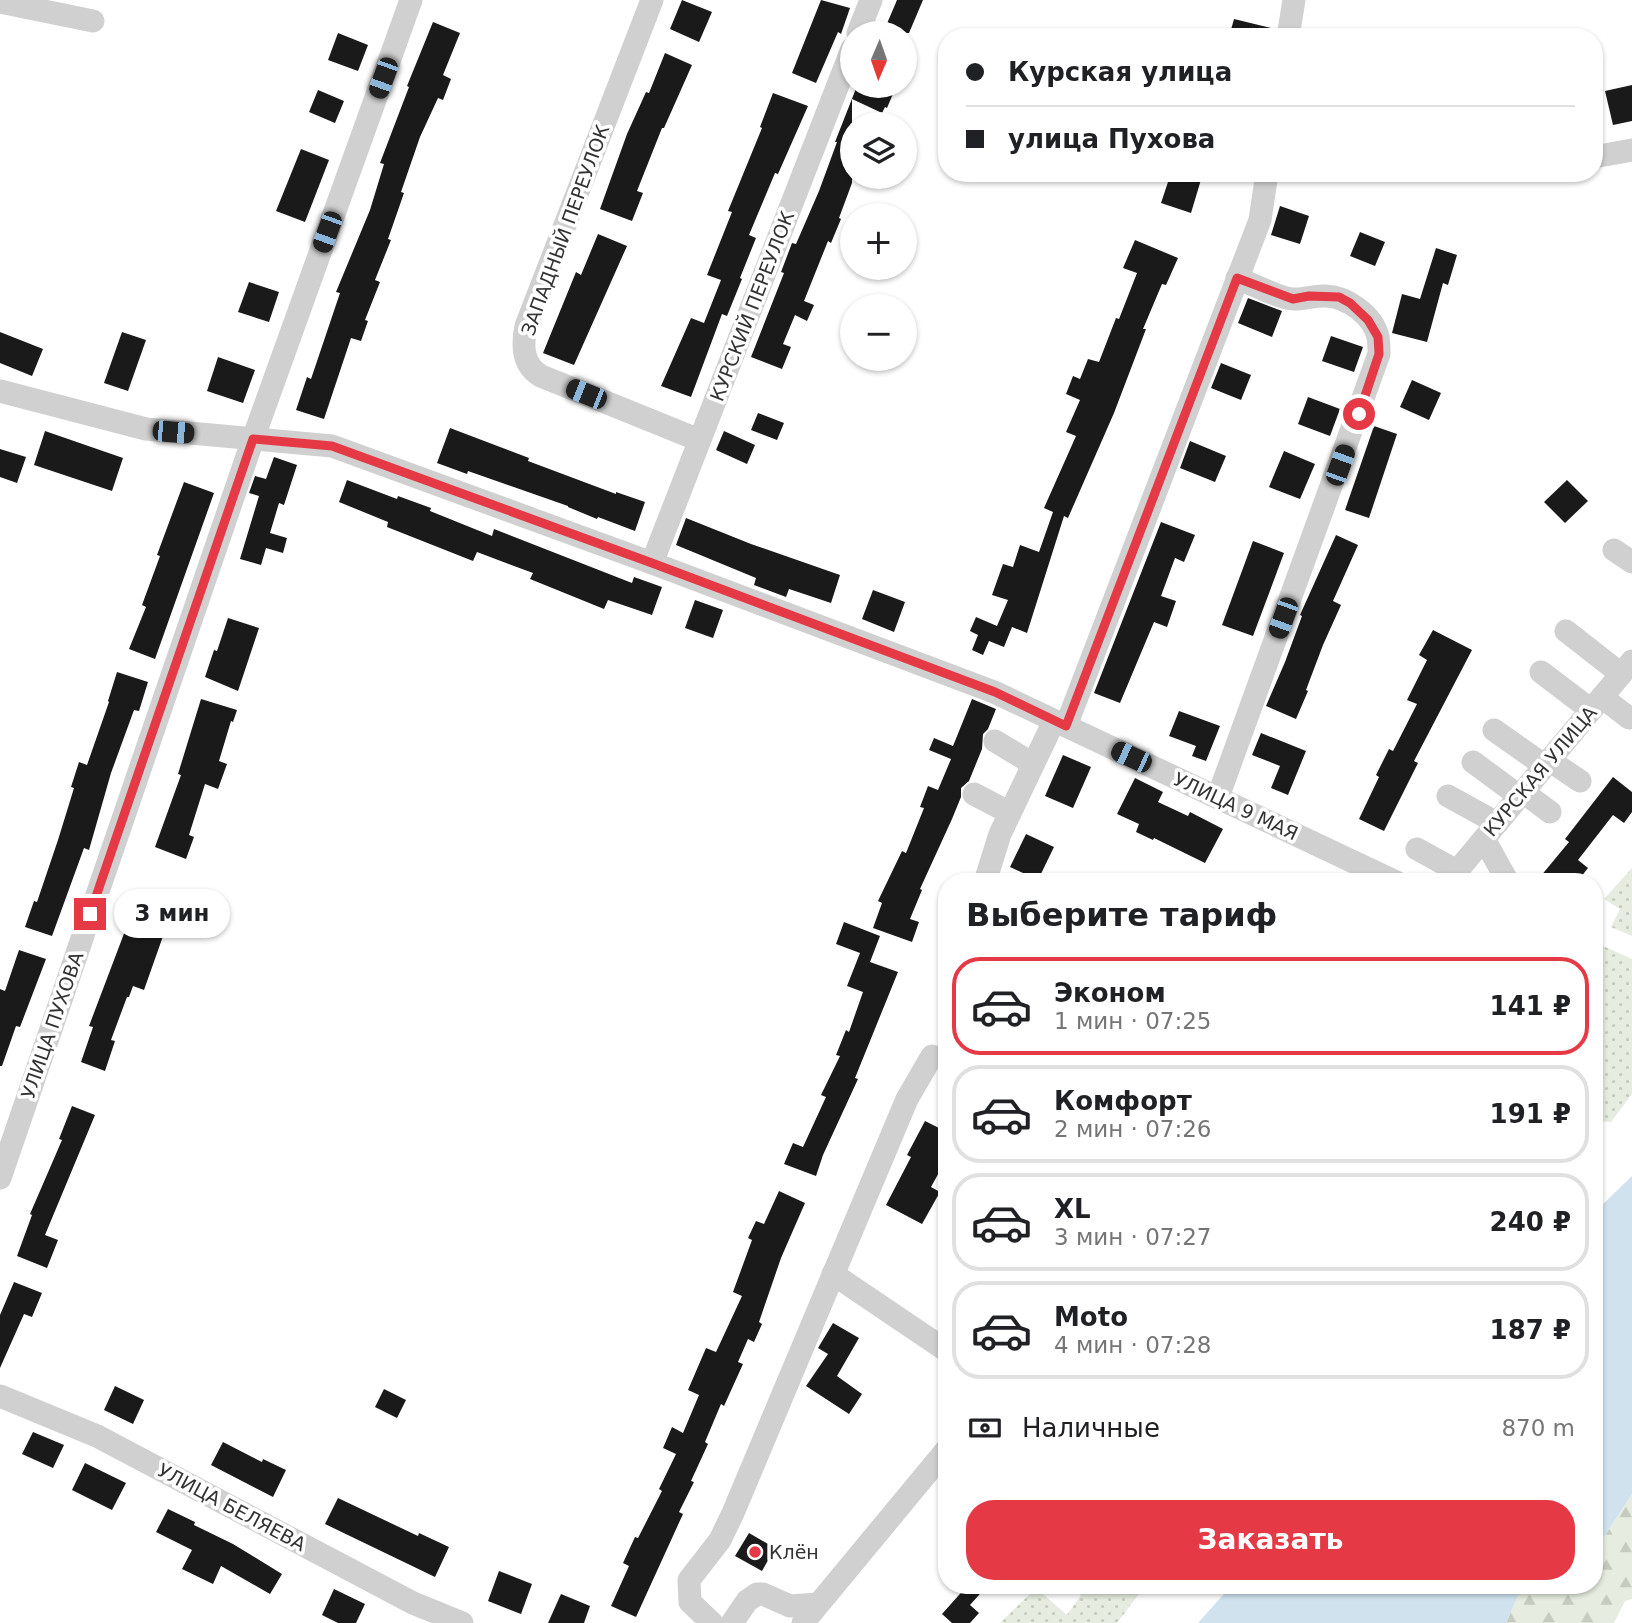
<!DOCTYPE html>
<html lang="ru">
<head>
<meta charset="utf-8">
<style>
	body { margin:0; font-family:"DejaVu Sans",sans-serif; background:#f6f6f6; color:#202124; height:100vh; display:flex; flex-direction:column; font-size:26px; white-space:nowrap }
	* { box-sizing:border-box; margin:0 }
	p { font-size:23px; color:#757577 }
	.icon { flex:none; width:38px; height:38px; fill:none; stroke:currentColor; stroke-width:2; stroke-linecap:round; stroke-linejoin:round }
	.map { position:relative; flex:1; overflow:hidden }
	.panel { position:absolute; left:938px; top:873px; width:665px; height:721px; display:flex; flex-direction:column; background:#fff; border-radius:28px; box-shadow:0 2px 5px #0004 }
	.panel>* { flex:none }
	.guide { position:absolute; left:938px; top:28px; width:665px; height:154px; border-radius:28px; box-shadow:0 2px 5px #0004; display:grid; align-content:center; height:154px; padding:0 28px; background:#fff }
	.needle { width:46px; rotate:182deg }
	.buttons { position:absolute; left:840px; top:21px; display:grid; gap:14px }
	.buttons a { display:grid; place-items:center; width:77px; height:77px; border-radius:50%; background:#fff; box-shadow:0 2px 5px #0004; font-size:35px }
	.end { position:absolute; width:32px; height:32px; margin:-16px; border:9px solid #e63946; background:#fff; box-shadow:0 0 0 4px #fff }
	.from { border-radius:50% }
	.bubble { position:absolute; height:49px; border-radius:24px; background:#fff; box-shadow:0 2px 5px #0004; font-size:23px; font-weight:600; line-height:49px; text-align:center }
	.car { position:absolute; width:21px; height:42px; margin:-21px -10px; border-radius:9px; box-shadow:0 0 5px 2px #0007; background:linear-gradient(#222 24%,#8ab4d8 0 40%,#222 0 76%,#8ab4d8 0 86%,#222 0) }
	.guide b { display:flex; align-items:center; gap:24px; height:66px; font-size:26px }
	.guide b+b { border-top:2px solid #e0e0e0 }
	.guide i { width:18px; height:18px; background:#202124 }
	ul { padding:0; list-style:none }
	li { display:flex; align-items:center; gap:21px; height:98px; margin:0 14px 10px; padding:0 14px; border:4px solid #e0e0e0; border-radius:28px }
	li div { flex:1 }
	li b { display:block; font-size:26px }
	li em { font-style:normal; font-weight:600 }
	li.on { border-color:#e63946 }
	li>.icon { width:63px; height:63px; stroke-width:1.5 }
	h2 { padding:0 28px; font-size:32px; line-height:84px }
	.pay { display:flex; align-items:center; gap:18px; height:77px; padding:0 28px; font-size:26px }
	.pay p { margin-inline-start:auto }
	.action { display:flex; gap:14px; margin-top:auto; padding:14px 28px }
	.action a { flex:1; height:80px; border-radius:28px; background:#e63946; color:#fff; font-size:28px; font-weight:600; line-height:80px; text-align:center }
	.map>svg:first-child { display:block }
	.forest { fill:url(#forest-firs) }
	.garden { fill:url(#garden-dots) }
	.water { fill:#cfe2ee }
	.building { fill:#1a1a1a }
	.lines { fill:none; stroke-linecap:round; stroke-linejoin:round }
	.minor { stroke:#d0d0d0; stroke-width:23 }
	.route { stroke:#e63946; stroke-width:9 }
	.poi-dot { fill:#e63946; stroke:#fff; stroke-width:2.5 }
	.labels { text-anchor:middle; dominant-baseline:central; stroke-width:7; stroke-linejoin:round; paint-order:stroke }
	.street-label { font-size:19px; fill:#333; stroke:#fff }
	.poi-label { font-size:19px; fill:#333; stroke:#fff; text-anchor:start }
</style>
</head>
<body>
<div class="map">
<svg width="1632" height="1623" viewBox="0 0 1632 1623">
	<defs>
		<pattern id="forest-firs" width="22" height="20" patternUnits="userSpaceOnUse" patternTransform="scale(1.75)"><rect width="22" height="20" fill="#e6ecdf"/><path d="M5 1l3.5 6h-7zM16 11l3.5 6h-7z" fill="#c6cbc0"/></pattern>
		<pattern id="garden-dots" width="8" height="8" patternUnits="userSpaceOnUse" patternTransform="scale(1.75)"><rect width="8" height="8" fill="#e6ecdf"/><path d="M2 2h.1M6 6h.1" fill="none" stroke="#c6cbc0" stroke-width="1.8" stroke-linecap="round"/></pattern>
	</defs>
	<rect width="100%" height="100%" fill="#fff"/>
	<polygon class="forest" points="1632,1494 1632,1599 1625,1601 1614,1623 1506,1623 1518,1596 1535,1586 1594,1586 1594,1552"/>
	<g class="garden">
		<polygon points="1632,868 1632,936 1611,927 1620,909 1604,899"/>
		<polygon points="1594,942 1632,959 1632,1094 1611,1122 1594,1121"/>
		<polygon points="1070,1586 1145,1586 1117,1623 1000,1623 1036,1588 1067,1615 1081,1595"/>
	</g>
	<g class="water">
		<polygon points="1632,1176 1632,1494 1594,1552 1594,1213"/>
		<polygon points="1231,1586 1535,1586 1518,1596 1506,1623 1198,1623"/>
	</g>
	<g class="building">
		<polygon points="682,0 712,12 699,42 670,29"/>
		<polygon points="821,0 850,8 841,34 838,32 816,83 792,73"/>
		<polygon points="897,0 923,0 909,33 883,33"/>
		<polygon points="1234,19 1275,29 1274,37 1229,37"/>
		<polygon points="433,22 460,33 443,75 451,79 443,100 438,98 420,137 401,192 404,193 388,239 391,240 375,280 380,282 365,320 368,321 361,341 351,338 324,419 296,410 307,377 311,379 340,293 336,292 370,210 384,164 380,163 409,87 407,86"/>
		<polygon points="338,33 368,45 358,71 328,60"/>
		<polygon points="665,53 692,65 664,128 662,128 637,191 643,193 632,221 600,209 627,134 646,92 649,93"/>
		<polygon points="1632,85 1632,121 1613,125 1605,91"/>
		<polygon points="857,86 888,86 895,89 887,108 885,107 882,113 852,99 852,183 839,218 841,219 831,243 828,241 804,301 814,305 807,321 795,315 783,344 791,347 782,369 751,357 784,273 781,272 792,243 796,244 819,191 837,142 835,142"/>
		<polygon points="318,90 344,101 335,123 309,112"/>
		<polygon points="773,93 808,106 778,174 775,173 749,235 756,238 740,278 742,279 727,316 722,314 691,397 661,386 691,318 704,323 721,280 707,275 732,212 728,211 762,128 760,127"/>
		<polygon points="301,149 329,160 305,222 276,211"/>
		<polygon points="1171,173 1203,173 1191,213 1161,203"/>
		<polygon points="1280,206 1309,216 1300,244 1271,235"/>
		<polygon points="1360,232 1385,242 1375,266 1350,256"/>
		<polygon points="598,234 627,246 574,365 543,353 576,272 581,275"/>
		<polygon points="1135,240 1178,258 1166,285 1162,284 1143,329 1146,329 1114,413 1068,518 1064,516 1027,633 1012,627 1004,647 989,641 983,655 972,650 978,635 970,631 976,617 997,626 1008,600 992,595 1003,564 1013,567 1020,545 1039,552 1053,512 1044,508 1076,436 1066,432 1080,400 1066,394 1073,376 1080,379 1088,359 1099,362 1116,318 1119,319 1137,273 1123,268"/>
		<polygon points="1436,248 1457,255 1448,285 1443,283 1427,342 1392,333 1402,294 1420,299"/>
		<polygon points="249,282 279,292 269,322 238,312"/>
		<polygon points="1248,298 1282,311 1272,337 1238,323"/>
		<polygon points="0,332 43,349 32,376 0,363"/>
		<polygon points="122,332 146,340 128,391 104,383"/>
		<polygon points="1331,336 1363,347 1354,372 1322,361"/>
		<polygon points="218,357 255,370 243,403 207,391"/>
		<polygon points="1221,363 1251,375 1241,400 1211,388"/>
		<polygon points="1412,380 1441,393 1429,420 1400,407"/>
		<polygon points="1308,397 1340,409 1330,436 1298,424"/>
		<polygon points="758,413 784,423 777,440 751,430"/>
		<polygon points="1374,426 1397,434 1369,518 1345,510"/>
		<polygon points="450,428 529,458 528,461 616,494 616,492 645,502 635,531 598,517 597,519 568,507 568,506 468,471 467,474 437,463"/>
		<polygon points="45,431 123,458 112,491 34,465"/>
		<polygon points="724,431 755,445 747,464 716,450"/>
		<polygon points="1190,441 1226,456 1215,482 1180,468"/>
		<polygon points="0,449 26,457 17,483 0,477"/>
		<polygon points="1284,451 1315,464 1300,499 1269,487"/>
		<polygon points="274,457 297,465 284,505 279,503 270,533 287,538 283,553 266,548 261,565 240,559 259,496 249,493 255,476 266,479"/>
		<polygon points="347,480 397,499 398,496 431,508 430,511 492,536 494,529 632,583 634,577 662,587 652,615 608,600 604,609 530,579 533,573 477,552 473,561 387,527 388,522 339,502"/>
		<polygon points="1567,480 1588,501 1565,523 1544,502"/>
		<polygon points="184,482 214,493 155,659 129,649 146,607 142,605 160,556 157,555"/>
		<polygon points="686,518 751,544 840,575 831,603 789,589 786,597 754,585 756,578 676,545"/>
		<polygon points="1161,522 1195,535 1184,562 1175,558 1161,596 1176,601 1167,627 1154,622 1120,703 1094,693"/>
		<polygon points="1336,535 1358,545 1333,601 1341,605 1323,645 1306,690 1308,691 1296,719 1266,706 1285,662 1302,616 1300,615"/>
		<polygon points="1253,541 1284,553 1253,636 1222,625"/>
		<polygon points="873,590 905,602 894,632 862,619"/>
		<polygon points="695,600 723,610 713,638 685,628"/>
		<polygon points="228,618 259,628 238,691 205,677 214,650 217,651"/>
		<polygon points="1433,630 1472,650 1414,761 1418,763 1384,831 1359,819 1379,777 1376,775 1389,749 1393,751 1417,704 1407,700 1427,660 1419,655"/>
		<polygon points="117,672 148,682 139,711 134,710 111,773 89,850 84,848 52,936 25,927 34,901 37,902 58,840 74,788 71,787 79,762 87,765 109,702 108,701"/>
		<polygon points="201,699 237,710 233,722 231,721 219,761 227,764 218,789 205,784 189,835 194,837 186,859 155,847 181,775 178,774"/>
		<polygon points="972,699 996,709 988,729 983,734 982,749 969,781 961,788 961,797 952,819 920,889 922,890 910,919 919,922 912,942 873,928 882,903 878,901 902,851 906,853 924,808 920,807 928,786 938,790 951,759 929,750 934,738 953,746"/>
		<polygon points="1179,711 1220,726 1206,761 1192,756 1196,746 1169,736"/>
		<polygon points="1261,733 1306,751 1288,795 1271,788 1280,766 1252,755"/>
		<polygon points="1063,755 1091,767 1073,808 1045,796"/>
		<polygon points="1613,777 1632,792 1632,812 1624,823 1613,815 1578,860 1588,868 1577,882 1546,882 1540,877 1569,842 1565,839"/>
		<polygon points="1135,778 1163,792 1158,802 1188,816 1190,812 1223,829 1205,863 1154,838 1153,840 1136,832 1139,824 1117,814"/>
		<polygon points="1026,834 1054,847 1038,880 1010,867"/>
		<polygon points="139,894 174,905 144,990 133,986 129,997 127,997 111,1040 115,1041 105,1071 81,1062 93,1027 89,1026"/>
		<polygon points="844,922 880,936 870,962 898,972 855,1078 858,1079 823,1155 816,1176 784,1164 793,1143 803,1147 826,1097 821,1095 840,1056 836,1055 846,1030 849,1032 863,992 847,986 860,953 836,944"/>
		<polygon points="19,950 46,959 20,1027 16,1026 2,1066 0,1066 0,989 5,991"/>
		<polygon points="72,1106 95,1115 45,1235 58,1240 47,1268 17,1256 32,1215 30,1214 62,1140 59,1139"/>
		<polygon points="925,1121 947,1132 947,1158 931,1187 940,1192 922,1224 886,1205 911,1157 907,1155"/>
		<polygon points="779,1191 805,1203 781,1258 759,1322 762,1324 754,1342 748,1339 738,1362 743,1364 724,1406 721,1404 705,1442 708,1444 691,1481 694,1482 679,1512 683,1514 636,1617 611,1606 629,1566 623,1563 635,1537 638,1538 662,1491 659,1489 676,1454 663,1448 672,1427 683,1433 699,1395 688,1390 706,1348 716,1352 742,1296 733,1292 752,1240 748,1238 756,1221 764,1224"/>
		<polygon points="14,1282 42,1293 32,1317 24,1314 0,1368 0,1315"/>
		<polygon points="833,1323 859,1338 837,1376 862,1394 849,1414 806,1386 828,1354 818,1348"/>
		<polygon points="115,1386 144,1400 133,1424 104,1410"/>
		<polygon points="384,1389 406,1400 397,1418 375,1407"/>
		<polygon points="33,1432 64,1445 53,1468 22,1454"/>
		<polygon points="223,1442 262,1462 263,1459 286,1470 273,1497 211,1465"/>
		<polygon points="85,1463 126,1483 112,1510 72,1490"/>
		<polygon points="338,1498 418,1536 419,1533 449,1547 435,1577 325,1524"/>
		<polygon points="168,1509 195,1522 194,1525 233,1544 282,1574 270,1594 221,1566 213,1584 182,1569 192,1550 156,1532"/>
		<polygon points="749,1533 775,1548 762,1571 735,1556"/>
		<polygon points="499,1571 532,1584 521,1614 488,1601"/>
		<polygon points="967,1586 987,1586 970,1605 979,1613 970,1623 952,1623 942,1614"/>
		<polygon points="334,1589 365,1604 356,1623 338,1623 322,1615"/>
		<polygon points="561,1594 590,1606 584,1623 548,1623"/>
	</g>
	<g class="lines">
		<g class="minor">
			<path d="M652 0 526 326C522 345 522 365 541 376L699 440"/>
			<polyline points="0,2 93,21"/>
			<polyline points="858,33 871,0"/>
			<polyline points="1288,37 1294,0"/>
			<polyline points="1599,156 1632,150"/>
			<polyline points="0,391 146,429 332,446 652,563 994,692 1396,882"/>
			<polyline points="1614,550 1632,562"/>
			<polyline points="652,563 852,49"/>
			<polyline points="1566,631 1621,674"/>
			<polyline points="1541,672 1591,710"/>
			<polyline points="1602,697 1629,718"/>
			<polyline points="1066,726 1260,220 1267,173"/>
			<polyline points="1494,730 1545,766"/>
			<polyline points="995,741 1033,764"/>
			<polyline points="1549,760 1580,781"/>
			<polyline points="1473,762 1519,796"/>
			<polyline points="1523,792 1550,812"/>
			<polyline points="974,794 1010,813"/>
			<polyline points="1448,796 1497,823"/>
			<path d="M1218 797 1379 354C1379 349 1379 342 1378 337 1373 315 1347 297 1326 296 1315 295 1304 300 1293 299 1281 299 1250 283 1237 278"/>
			<polyline points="1484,839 1508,882"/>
			<polyline points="1417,849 1457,871"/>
			<polyline points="985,882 1000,834 1054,721"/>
			<polyline points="1448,882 1632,661"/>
			<polyline points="0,1178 253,439 411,0"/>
			<polyline points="833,1274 947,1351"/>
			<polyline points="0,1396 97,1436 413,1603 462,1623"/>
			<polyline points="712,1623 690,1602 689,1580 720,1540 733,1513 907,1099 932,1056"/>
			<polyline points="732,1623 747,1601 757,1594 763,1594 790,1606 817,1604"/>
			<polyline points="803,1623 947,1449"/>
		</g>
	</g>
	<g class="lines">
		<polyline class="route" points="90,914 253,439 332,446 652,563 995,692 1066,726 1237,278 1293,299 1309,296 1339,297 1350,303 1368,320 1378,337 1379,354 1359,414"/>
	</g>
	<circle class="poi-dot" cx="755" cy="1552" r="7"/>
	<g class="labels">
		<g class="street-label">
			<text transform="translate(565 230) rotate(-70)">ЗАПАДНЫЙ ПЕРЕУЛОК</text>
			<text transform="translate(752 306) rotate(-69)">КУРСКИЙ ПЕРЕУЛОК</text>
			<text transform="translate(1540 771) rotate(-50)">КУРСКАЯ УЛИЦА</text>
			<text transform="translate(1236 806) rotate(25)">УЛИЦА 9 МАЯ</text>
			<text transform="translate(52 1025) rotate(-71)">УЛИЦА ПУХОВА</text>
			<text transform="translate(232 1507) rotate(28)">УЛИЦА БЕЛЯЕВА</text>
		</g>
		<g class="poi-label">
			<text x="769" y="1552">Клён</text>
		</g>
	</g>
</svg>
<div class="buttons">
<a><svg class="needle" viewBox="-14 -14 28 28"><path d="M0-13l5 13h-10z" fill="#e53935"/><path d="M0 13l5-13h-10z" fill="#757577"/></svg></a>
<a><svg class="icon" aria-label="layers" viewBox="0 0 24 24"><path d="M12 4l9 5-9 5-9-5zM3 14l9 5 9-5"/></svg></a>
<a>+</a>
<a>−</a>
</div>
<i class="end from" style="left:1359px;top:414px"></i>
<i class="end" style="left:90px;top:914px"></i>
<div class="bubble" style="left:114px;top:889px;width:116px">3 мин</div>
<i class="car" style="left:383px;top:78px;rotate:200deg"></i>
<i class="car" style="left:327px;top:232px;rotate:200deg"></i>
<i class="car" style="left:586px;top:394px;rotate:292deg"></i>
<i class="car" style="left:173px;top:432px;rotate:95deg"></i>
<i class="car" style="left:1340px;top:465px;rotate:20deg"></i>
<i class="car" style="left:1283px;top:618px;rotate:200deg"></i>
<i class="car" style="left:1131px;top:757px;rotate:295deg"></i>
<div class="guide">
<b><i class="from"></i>Курская улица</b>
<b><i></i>улица Пухова</b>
</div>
<section class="panel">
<h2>Выберите тариф</h2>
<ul>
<li class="on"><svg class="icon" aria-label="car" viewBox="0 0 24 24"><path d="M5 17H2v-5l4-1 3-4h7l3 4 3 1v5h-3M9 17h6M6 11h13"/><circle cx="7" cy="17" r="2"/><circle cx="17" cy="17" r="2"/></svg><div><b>Эконом</b><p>1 мин · 07:25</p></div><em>141 ₽</em></li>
<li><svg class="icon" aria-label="car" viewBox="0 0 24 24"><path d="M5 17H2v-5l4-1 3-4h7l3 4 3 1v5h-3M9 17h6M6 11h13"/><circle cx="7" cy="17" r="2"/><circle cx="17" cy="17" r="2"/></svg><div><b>Комфорт</b><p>2 мин · 07:26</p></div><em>191 ₽</em></li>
<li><svg class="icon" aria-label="car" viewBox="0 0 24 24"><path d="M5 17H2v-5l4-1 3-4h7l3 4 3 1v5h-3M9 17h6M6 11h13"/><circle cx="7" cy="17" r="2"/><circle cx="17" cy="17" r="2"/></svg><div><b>XL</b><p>3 мин · 07:27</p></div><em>240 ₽</em></li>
<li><svg class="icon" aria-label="car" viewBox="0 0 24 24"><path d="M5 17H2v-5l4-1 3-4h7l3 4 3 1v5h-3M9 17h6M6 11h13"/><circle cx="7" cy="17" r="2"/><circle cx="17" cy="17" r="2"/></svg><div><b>Moto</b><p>4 мин · 07:28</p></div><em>187 ₽</em></li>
</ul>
<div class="pay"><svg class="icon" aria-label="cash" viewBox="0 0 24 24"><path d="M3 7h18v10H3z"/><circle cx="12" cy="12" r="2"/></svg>Наличные<p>870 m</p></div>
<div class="action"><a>Заказать</a></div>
</section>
</div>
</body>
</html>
